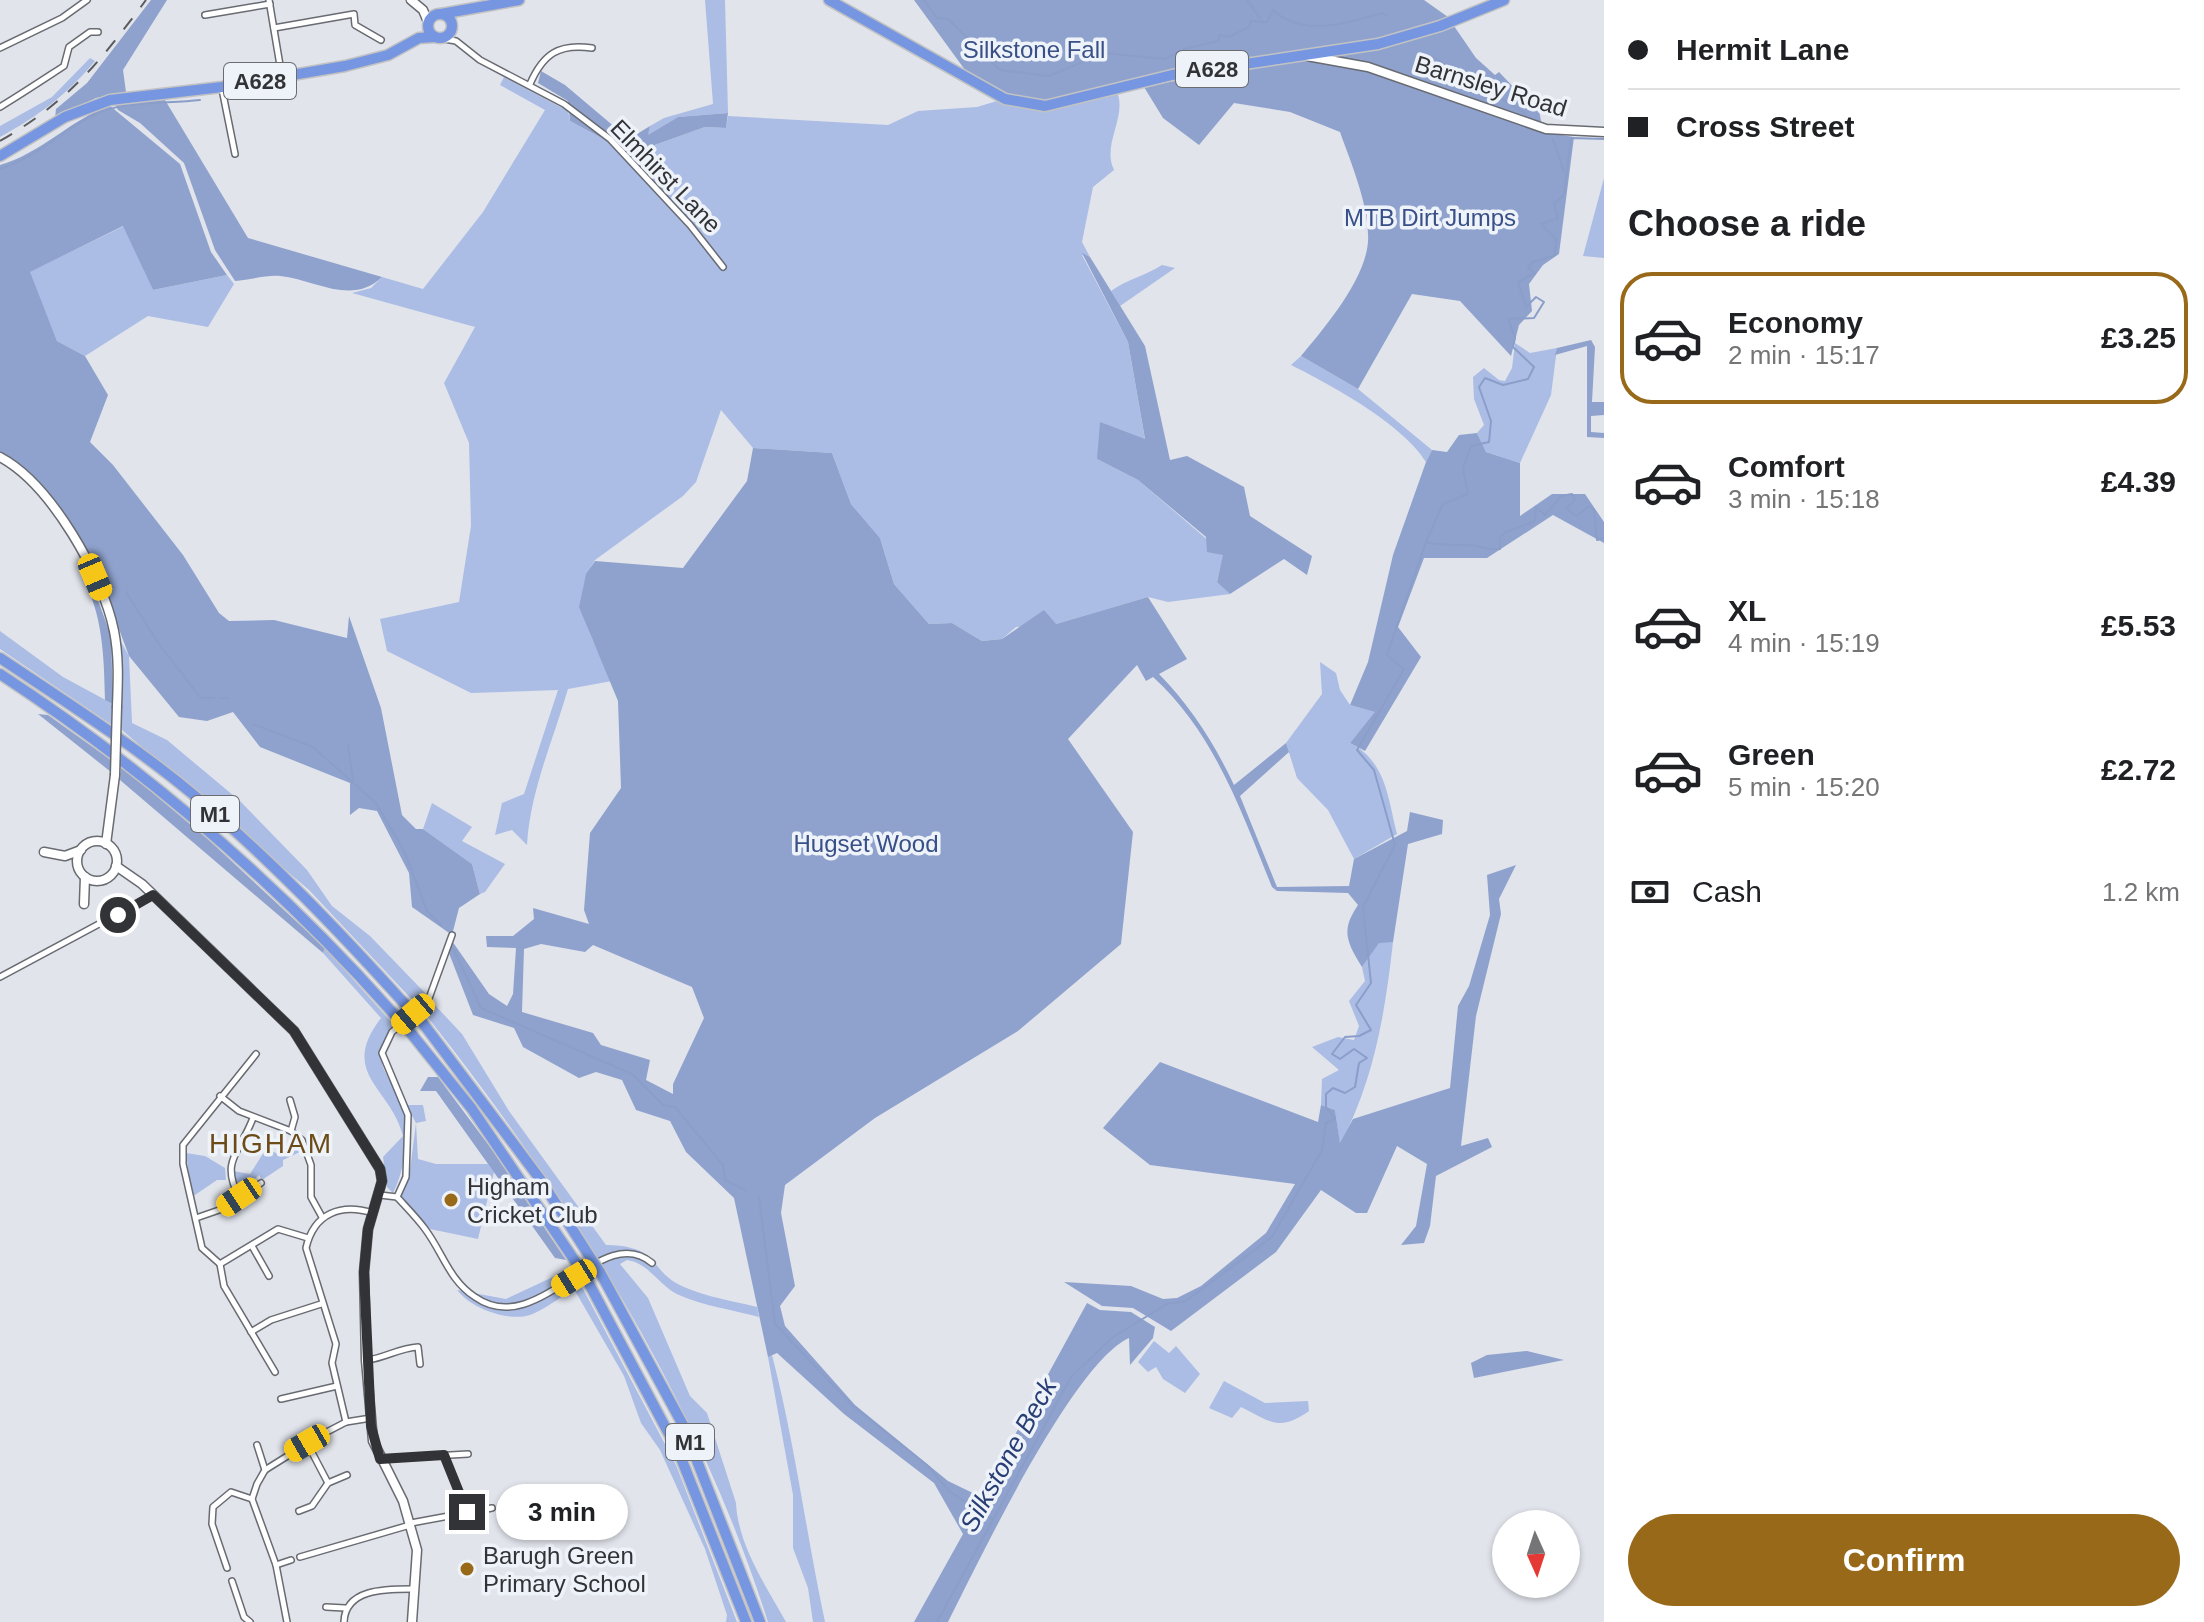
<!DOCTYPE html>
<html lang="en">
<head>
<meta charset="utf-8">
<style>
	body { margin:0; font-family:Arial,sans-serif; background:#f2f2f2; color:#202124; height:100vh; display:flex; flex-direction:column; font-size:30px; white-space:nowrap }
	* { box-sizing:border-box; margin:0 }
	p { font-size:26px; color:#757577 }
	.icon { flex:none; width:44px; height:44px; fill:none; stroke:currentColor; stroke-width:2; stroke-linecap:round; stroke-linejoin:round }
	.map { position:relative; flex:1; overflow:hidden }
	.drawer { display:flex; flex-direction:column; background:#fff; width:600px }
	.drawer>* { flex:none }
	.hud { display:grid; align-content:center; height:176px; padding:0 24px; background:#fff }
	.needle { width:52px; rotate:177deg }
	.fabs { position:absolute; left:1492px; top:1510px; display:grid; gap:16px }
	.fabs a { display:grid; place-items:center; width:88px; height:88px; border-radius:50%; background:#fff; box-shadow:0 2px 6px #0004; font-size:40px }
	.end { position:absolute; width:36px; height:36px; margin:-18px; border:10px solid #323336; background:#fff; box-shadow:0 0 0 4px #fff }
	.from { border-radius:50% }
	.bubble { position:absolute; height:56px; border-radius:28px; background:#fff; box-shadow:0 2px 6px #0004; font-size:26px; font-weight:600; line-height:56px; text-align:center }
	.car { position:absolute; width:24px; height:48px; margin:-24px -12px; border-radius:10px; box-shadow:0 0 6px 2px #0007; background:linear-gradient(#f5c518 24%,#345 0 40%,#f5c518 0 76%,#345 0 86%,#f5c518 0) }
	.hud b { display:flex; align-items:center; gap:28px; height:76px; font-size:30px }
	.hud b+b { border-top:2px solid #e0e0e0 }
	.hud i { width:20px; height:20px; background:#202124 }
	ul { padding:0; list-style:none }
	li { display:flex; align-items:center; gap:24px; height:132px; margin:0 16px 12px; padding:0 8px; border:4px solid transparent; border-radius:32px }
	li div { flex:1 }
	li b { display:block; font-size:30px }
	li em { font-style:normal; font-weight:600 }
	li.on { border-color:#986919 }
	li>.icon { width:72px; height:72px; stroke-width:1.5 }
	h2 { padding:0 24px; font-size:36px; line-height:96px }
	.pay { display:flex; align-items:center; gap:20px; height:88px; padding:0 24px; font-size:30px }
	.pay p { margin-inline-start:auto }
	.action { display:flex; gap:16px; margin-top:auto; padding:16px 24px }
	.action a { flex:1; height:92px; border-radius:48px; background:#986919; color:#fff; font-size:32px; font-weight:600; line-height:92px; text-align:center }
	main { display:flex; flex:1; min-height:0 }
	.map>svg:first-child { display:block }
	.green { fill:#abbde5 }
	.forest { fill:#8fa2cd; fill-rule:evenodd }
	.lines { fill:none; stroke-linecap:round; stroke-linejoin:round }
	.stream { stroke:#8a9ec9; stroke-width:2 }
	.street-casing { stroke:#686b71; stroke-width:8 }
	.secondary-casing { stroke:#686b71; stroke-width:11 }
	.highway-casing { stroke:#c2c2c3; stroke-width:13 }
	.street { stroke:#fff; stroke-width:5 }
	.secondary { stroke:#fff; stroke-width:8 }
	.highway { stroke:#7696e1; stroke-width:10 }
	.rail { stroke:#5a5b5f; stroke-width:2; stroke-dasharray:14 14; stroke-linecap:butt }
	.secondary-bridge-casing { stroke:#686b71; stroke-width:11; stroke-linecap:butt }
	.highway-bridge-casing { stroke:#c2c2c3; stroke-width:13; stroke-linecap:butt }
	.secondary-bridge { stroke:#fff; stroke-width:8 }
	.highway-bridge { stroke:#7696e1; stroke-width:10 }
	.route { stroke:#323336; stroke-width:10 }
	.poi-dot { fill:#986919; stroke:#eef2f9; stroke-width:3 }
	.labels { text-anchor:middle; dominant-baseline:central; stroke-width:7; stroke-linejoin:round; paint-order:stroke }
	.shield { fill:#eef2f9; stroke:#6a6c70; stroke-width:2 }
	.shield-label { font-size:22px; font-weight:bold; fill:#323336 }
	.park-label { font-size:24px; fill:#384f87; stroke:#eef2f9 }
	.street-label { font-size:24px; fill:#323336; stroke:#eef2f9 }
	.poi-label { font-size:24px; fill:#323336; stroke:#eef2f9; text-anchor:start }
	.water-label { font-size:26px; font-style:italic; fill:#283e75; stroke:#eef2f9 }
	.quarter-label { font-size:28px; letter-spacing:2px; fill:#6c4b17; stroke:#eef2f9 }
</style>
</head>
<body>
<main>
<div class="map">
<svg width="1604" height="1622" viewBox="0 0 1604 1622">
	<rect width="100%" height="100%" fill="#e1e4eb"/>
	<g class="green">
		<polygon points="705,0 725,0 728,113 678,117 647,136 650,126 664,118 713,104"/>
		<path d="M90 58 95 61C68 94 37 117 0 137V126L52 97Z"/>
		<path d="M504 77 568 111 570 121 611 143 624 156 705 127 726 128 728 116 888 125 918 111 977 107 997 101C1037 118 1077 101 1116 90 1129 115 1101 144 1114 170L1093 187 1082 242 1090 257 1082 255 1128 342 1145 440 1097 459 1138 480 1224 554 1217 581 1230 594 1168 602 1148 597 1056 624 1016 627 1002 639 982 641 952 623 929 624 894 584 880 538 851 504 832 453 753 448 721 410 696 482 683 496 595 560C566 603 594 640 612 681L568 689C553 741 530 791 527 845L512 830 495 835 502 803 524 794 558 690 471 693 387 651 380 619 459 602 471 526 469 443 444 383 475 327 352 293 371 288 382 277 423 289 483 212 545 110 500 85Z"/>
		<polygon points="1604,178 1604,258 1583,256"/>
		<polygon points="124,226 153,290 227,275 234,284 208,327 148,316 85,356 57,341 29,272"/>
		<path d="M1162 265 1175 268 1120 306 1111 291C1127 279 1145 276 1162 265Z"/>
		<polygon points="1515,343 1530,353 1557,348 1551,395 1520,463 1486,452 1477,433 1484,425 1474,399 1473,377 1484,368 1499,380 1505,381 1512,368"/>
		<path d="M1301 356 1358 389 1432 450 1426 462C1403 424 1331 385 1291 365Z"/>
		<polygon points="0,631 63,677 113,704 112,725 0,649"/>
		<polygon points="121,642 129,656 132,723 167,740 240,801 307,870 332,906 370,936 427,995 418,1006 309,890 122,730"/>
		<path d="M1320 662 1336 673 1340 690 1350 705 1376 712 1350 743C1386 761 1388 798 1397 834L1354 859 1328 810 1297 778 1286 743 1322 694Z"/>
		<polygon points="432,803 472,827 462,841 505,864 485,892 480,894 472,864 423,829"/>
		<path d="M1379 942H1393C1385 1014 1374 1080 1340 1145L1335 1110 1321 1105 1322 1079 1339 1070 1312 1047 1338 1037 1354 1040 1359 1026 1349 1001 1365 981 1362 967Z"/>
		<path d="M325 948 394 1025C362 1065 397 1077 406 1115 410 1135 403 1175 393 1193L387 1187 383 1157 403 1136C391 1087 338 1074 381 1018L323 953Z"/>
		<path d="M432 1002 462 1034 509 1111 606 1245C663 1246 647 1271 684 1287 707 1297 733 1301 757 1307L759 1317C734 1310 703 1306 679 1295 659 1286 649 1263 627 1260L620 1264 648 1298 690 1396 707 1413 736 1503C738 1545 766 1586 786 1622H768C696 1396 569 1195 422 1010Z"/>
		<polygon points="406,1105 423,1105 426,1121 416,1123 418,1159 436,1164 488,1164 494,1172 478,1239 430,1229 400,1196 409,1178 416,1123"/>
		<polygon points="291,1137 304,1150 283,1160 283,1166 262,1180 259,1175 247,1187 238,1186 233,1171 250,1174 266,1149 284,1156"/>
		<polygon points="186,1153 205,1156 225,1168 226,1180 217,1180 192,1197"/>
		<path d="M572 1268 676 1465 737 1622H726L727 1615 705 1549 660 1450 641 1423 624 1376 574 1289C560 1297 546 1309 530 1315 507 1322 471 1308 457 1290L506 1299Z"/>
		<polygon points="1154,1341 1169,1353 1176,1346 1200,1374 1185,1393 1163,1379 1156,1367 1148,1372 1138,1362"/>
		<path d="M772 1355C795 1443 806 1533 825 1622H813L808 1588 793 1548V1495L768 1357Z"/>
		<path d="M1224 1381 1265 1403 1308 1401 1309 1411C1279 1432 1271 1422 1241 1407L1232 1418 1209 1408Z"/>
	</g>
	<g class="forest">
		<polygon points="151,0 167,0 123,70 126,92 96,98 55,118 56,109 87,83"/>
		<polygon points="914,0 1424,0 1448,17 1376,39 1174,69 1049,101 1018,99 968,74"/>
		<path d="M1454 26 1476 58 1495 75 1499 72 1521 95 1537 99 1543 132 1574 137 1559 254 1543 265 1529 284 1532 311 1519 325 1511 356 1460 301 1412 294 1358 389 1301 356C1325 327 1371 274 1368 234 1367 200 1351 163 1340 132L1290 112 1234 103 1199 145 1163 118 1144 87Z"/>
		<polygon points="541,71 565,85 623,134 637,134 650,126 648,135 678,117 728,113 726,128 705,127 624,156 611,143 570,121 568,101 538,83"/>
		<path d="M165 100 248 238 382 277C352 306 316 280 280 276 266 275 249 280 235 281L215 250 184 163 140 123 118 110 115 104Z"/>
		<path d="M109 105 180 164 211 252 227 275 153 290 123 226 30 272 57 341 85 356 108 395 90 442 113 465 183 555 219 613 229 621 274 620 347 638 349 616 381 708 402 815 416 829H423L472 864 480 894 459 908 452 935 412 907 409 873 377 811 359 808 350 815V783L260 747 233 712 207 721 179 717 129 656 100 578 52 499 17 463 0 453V165C41 153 70 121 109 105Z"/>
		<polygon points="1082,253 1090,257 1145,346 1170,460 1187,456 1244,487 1250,516 1312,556 1307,575 1284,559 1230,594 1217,582 1223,555 1207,552 1206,537 1138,480 1097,459 1100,422 1145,439 1128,342"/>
		<polygon points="1591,340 1595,347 1592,402 1604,402 1604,415 1591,416 1591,432 1604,433 1604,438 1587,437 1587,346 1555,355 1557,348"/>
		<polygon points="1477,433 1486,452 1520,463 1520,516 1552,494 1585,494 1604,522 1604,543 1553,515 1487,558 1424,558 1398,627 1421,657 1365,751 1350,743 1375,712 1350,705 1368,662 1393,555 1426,462 1432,450 1447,452 1459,435"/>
		<path d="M753 448 832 453 851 504 880 538 894 584 929 624 952 623 982 641 1002 639 1044 610 1056 624 1148 597 1187 659 1159 674C1192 708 1214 743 1234 785L1286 743 1289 752 1240 796 1277 887 1349 886 1354 859 1407 831 1410 812 1443 820 1442 834 1408 844 1393 942 1379 943 1362 967C1346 941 1341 930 1358 905L1348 893 1277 891 1272 887C1242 813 1214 732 1153 677L1146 681 1137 665 1068 739 1133 832 1121 944 1018 1031 875 1118 785 1185 781 1213 795 1286 780 1306 785 1326 855 1405 948 1481 981 1497 1087 1303 1100 1310 1131 1312 1155 1327 1153 1338 1130 1365 1129 1338C1073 1363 979 1561 948 1622H914L963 1534 934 1483 844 1414 777 1353 768 1357 734 1198 686 1152 670 1121 636 1110 622 1080 596 1072 579 1078 523 1047 514 1028 473 1015 447 948 452 941 489 994 507 1006 513 994 516 948 487 947 486 936H513L534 919 533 908 589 924 584 910 590 833 621 788 618 701 579 607 586 574 595 561 683 568 747 481ZM541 944 585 952 593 945 692 987 704 1018 673 1084V1094L646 1080 650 1060 601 1045 593 1033 522 1012 524 949Z"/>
		<path d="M88 573 111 636 113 704 105 700C104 656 103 615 82 576Z"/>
		<polygon points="38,714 48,715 111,760 111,772"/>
		<polygon points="121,766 210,841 325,948 323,953 120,780"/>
		<polygon points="1516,865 1499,899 1501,914 1476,1016 1461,1146 1488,1138 1492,1147 1436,1176 1430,1226 1424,1243 1401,1245 1416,1226 1427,1164 1397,1146 1367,1213 1356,1213 1321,1190 1276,1252 1171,1331 1133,1308 1102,1306 1064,1282 1131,1286 1163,1299 1177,1298 1201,1286 1266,1233 1295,1184 1150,1165 1103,1128 1160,1062 1318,1122 1321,1105 1335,1110 1340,1143 1353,1119 1450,1088 1458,1006 1469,986 1490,915 1487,875"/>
		<polygon points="428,1077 438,1077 493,1151 566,1260 555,1258 436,1091 420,1091"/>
		<polygon points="1527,1351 1564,1360 1474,1378 1471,1363 1487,1355"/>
	</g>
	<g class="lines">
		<g class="stream">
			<path d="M924 0 937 18 948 19 1000 70 1049 76 1104 53 1165 59 1184 49 1218 41 1220 35 1229 37 1249 27 1251 21 1267 22 1273 10C1302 37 1346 24 1382 13L1387 16"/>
			<polyline points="1247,0 1260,18"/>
			<polyline points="1433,57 1526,114"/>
			<polyline points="1553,139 1564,172"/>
			<path d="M0 169C42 155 61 130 96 114 126 100 167 104 200 100"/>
			<path d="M1426 542C1441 546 1451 544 1466 545 1479 545 1488 551 1500 549V538L1506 532 1535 521 1536 507 1545 515 1561 496 1572 494 1575 500 1566 509 1577 516 1589 506 1594 510 1597 540 1604 538"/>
			<polyline points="126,592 159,644 201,698 214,698"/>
			<polyline points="220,698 229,698"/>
			<polyline points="253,724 313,747 376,803 405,853 427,911 441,925"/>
			<polyline points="348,746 353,780"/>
			<polyline points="453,948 481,1008 632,1074 663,1105 675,1107 723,1165 725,1180 745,1190"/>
			<polyline points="759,1197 775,1324 854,1407 928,1466 949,1491 993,1520"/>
			<polyline points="937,1622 1071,1377 1113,1337 1167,1304 1186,1301 1272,1237 1322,1150 1326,1123 1335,1119 1326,1107 1326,1094 1333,1088 1345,1093 1355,1087 1359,1063 1367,1058 1354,1049 1340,1059 1332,1054 1345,1037 1359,1036 1371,1030 1356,1005 1371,983 1363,907 1395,845 1374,770 1357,750 1404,669 1387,655 1426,542 1443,504 1468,494 1463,468 1471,446 1489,442 1491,421 1479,387 1485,378 1503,385 1528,379 1534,367 1513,347 1515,338 1508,319 1534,318 1544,302 1536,297 1526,307 1518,282 1535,273 1528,268 1533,262 1555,255 1556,239 1541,224 1558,218 1554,204 1564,195 1571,138 1604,139"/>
		</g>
		<defs>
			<g id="street">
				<polyline points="269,0 282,77"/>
				<polyline points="205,15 270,4"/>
				<polyline points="274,28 354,14 355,25 381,40"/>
				<polyline points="439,38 456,41 480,60 564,104 610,139 690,225 723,267"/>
				<polyline points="0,48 62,18 87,0"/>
				<path d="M530 84C543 54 559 43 592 48"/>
				<polyline points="222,89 235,154"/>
				<path d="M0 107C23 93 41 81 64 66L69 47 90 32H98"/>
				<polyline points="0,977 153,895"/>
				<polyline points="220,1096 239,1111 291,1131 302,1140 311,1165 311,1197 322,1217"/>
				<polyline points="290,1100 295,1117 291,1131"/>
				<polyline points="380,1195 397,1197 406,1177 408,1115 382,1053 392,1032 428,1001 452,935"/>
				<path d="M239 1197C220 1160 240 1153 253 1118"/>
				<path d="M397 1197C406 1207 417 1218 425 1229 443 1253 449 1280 475 1297 539 1342 601 1219 652 1263"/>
				<polyline points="196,1218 222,1209 261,1183"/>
				<polyline points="252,1246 269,1276"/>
				<polyline points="220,1264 202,1248 183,1164 183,1145 256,1054"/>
				<polyline points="251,1332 271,1320 321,1304"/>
				<path d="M367 1360C385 1358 399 1348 418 1347L420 1364"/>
				<polyline points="275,1372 224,1286 220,1264 278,1229 308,1238"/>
				<polyline points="281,1399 337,1386"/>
				<path d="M346 1422 332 1363 336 1344 306 1248C314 1213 341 1203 373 1213"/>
				<polyline points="307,1443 328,1483"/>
				<polyline points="257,1445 265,1470"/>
				<polyline points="444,1455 467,1512"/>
				<polyline points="381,1459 468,1454"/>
				<polyline points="299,1511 312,1506 328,1483 347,1475"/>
				<polyline points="411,1523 492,1508"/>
				<polyline points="300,1557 410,1525"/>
				<polyline points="276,1565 291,1560"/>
				<polyline points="227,1568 212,1524 213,1507 231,1492 252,1499"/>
				<polyline points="232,1581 244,1617 250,1622"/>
				<polyline points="326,1607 345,1608"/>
				<polyline points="287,1622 276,1565 252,1499 257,1484 265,1470 321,1435 346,1422 371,1418"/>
				<path d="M344 1622C345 1588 387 1589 414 1589"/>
			</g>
			<g id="secondary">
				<polyline points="411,0 423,10 428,22"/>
				<polyline points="1307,56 1368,67 1546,129 1604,132"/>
				<path d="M0 457C51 484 103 576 114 631 119 656 118 681 117 706"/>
				<circle cx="97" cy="861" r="20"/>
				<polyline points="106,844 115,775"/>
				<polyline points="44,852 65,856 81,850"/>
				<polyline points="116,866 142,884 294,1031 380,1169 382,1181 368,1229 364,1272 366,1360 373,1441 403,1501 417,1550 412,1622"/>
				<polyline points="84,904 85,877"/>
			</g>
			<g id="highway">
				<polyline points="829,0 1005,99 1045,106 1172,75 1378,44 1440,26 1504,0"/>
				<circle cx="440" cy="26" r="12"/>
				<polyline points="441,14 519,0"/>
				<polyline points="0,156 65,117 110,100 222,87 345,66 388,55 419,38 435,37"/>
				<path d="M0 658C66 702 134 745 195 796 270 859 337 929 403 1002"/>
				<path d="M0 674C145 769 277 883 392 1012"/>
				<polyline points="422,1022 540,1179 590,1257"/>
				<polyline points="410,1032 472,1109 577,1264"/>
				<polyline points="600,1272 683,1425 760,1622"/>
				<polyline points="586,1278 679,1453 746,1622"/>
			</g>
		</defs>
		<use href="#street" class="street-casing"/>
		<use href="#secondary" class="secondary-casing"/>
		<use href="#highway" class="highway-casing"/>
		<use href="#street" class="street"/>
		<use href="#secondary" class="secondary"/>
		<use href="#highway" class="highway"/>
		<path class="rail" d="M0 141C69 101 99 63 146 0"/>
		<defs>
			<polyline id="secondary-bridge" points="115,775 117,706"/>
			<g id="highway-bridge">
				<polyline points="403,1002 422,1022"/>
				<polyline points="392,1012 410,1032"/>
				<polyline points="590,1257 600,1272"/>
				<polyline points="577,1264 586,1278"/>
			</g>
		</defs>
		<use href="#secondary-bridge" class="secondary-bridge-casing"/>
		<use href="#highway-bridge" class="highway-bridge-casing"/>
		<use href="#secondary-bridge" class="secondary-bridge"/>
		<use href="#highway-bridge" class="highway-bridge"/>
	</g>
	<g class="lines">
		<polyline class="route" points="118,915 153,895 294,1031 380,1169 382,1181 368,1229 364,1272 371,1426 380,1459 444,1455 467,1512"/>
	</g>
	<g class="poi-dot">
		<circle cx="451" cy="1200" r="8"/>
		<circle cx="467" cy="1569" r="8"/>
	</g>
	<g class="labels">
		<g class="shield">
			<rect x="1176" y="51" width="72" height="36" rx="6"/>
			<rect x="224" y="63" width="72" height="36" rx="6"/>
			<rect x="191" y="796" width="48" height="36" rx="6"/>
			<rect x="666" y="1424" width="48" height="36" rx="6"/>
		</g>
		<g class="shield-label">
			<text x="1212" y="69">A628</text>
			<text x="260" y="81">A628</text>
			<text x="215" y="814">M1</text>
			<text x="690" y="1442">M1</text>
		</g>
		<g class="park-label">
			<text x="1034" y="49">Silkstone Fall</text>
			<text x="1430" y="217">MTB Dirt Jumps</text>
			<text x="866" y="843">Hugset Wood</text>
		</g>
		<g class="street-label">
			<text transform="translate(1491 86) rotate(17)">Barnsley Road</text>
			<text transform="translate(666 176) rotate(46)">Elmhirst Lane</text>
		</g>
		<g class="poi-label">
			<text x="467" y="1186">Higham<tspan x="467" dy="28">Cricket Club</tspan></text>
			<text x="483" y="1555">Barugh Green<tspan x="483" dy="28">Primary School</tspan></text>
		</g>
		<g class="water-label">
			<text transform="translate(1008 1455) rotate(-61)">Silkstone Beck</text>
		</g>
		<g class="quarter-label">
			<text x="271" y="1143">HIGHAM</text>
		</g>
	</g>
</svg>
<div class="fabs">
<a><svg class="needle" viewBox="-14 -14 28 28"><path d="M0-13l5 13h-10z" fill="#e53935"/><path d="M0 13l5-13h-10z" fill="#757577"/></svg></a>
</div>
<i class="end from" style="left:118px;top:915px"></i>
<i class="end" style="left:467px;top:1512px"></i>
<div class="bubble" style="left:496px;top:1484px;width:132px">3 min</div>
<i class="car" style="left:95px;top:577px;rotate:157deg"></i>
<i class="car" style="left:413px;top:1014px;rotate:230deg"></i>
<i class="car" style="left:239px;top:1197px;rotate:236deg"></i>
<i class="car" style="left:574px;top:1278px;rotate:238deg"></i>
<i class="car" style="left:307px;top:1443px;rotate:240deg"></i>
</div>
<section class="drawer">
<div class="hud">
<b><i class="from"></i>Hermit Lane</b>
<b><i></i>Cross Street</b>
</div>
<h2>Choose a ride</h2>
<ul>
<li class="on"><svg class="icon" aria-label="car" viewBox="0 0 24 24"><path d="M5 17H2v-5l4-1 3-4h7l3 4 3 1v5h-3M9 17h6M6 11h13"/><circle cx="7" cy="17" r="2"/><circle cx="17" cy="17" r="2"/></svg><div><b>Economy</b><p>2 min · 15:17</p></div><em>£3.25</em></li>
<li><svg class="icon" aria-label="car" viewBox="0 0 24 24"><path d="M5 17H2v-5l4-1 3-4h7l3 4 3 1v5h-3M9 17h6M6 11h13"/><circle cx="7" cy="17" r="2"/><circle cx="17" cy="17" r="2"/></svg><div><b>Comfort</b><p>3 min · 15:18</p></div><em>£4.39</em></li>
<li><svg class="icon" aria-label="car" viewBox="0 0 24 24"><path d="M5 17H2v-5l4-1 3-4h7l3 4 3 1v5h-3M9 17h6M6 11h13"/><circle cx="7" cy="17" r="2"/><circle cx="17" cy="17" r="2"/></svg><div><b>XL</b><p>4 min · 15:19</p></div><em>£5.53</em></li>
<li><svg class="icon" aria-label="car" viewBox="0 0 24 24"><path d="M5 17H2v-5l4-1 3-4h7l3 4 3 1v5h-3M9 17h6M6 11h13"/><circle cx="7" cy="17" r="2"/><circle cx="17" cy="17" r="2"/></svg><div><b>Green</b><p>5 min · 15:20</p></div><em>£2.72</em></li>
</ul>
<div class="pay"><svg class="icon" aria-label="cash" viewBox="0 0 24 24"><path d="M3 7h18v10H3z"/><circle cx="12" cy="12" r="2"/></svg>Cash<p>1.2 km</p></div>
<div class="action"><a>Confirm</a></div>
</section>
</main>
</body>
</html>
